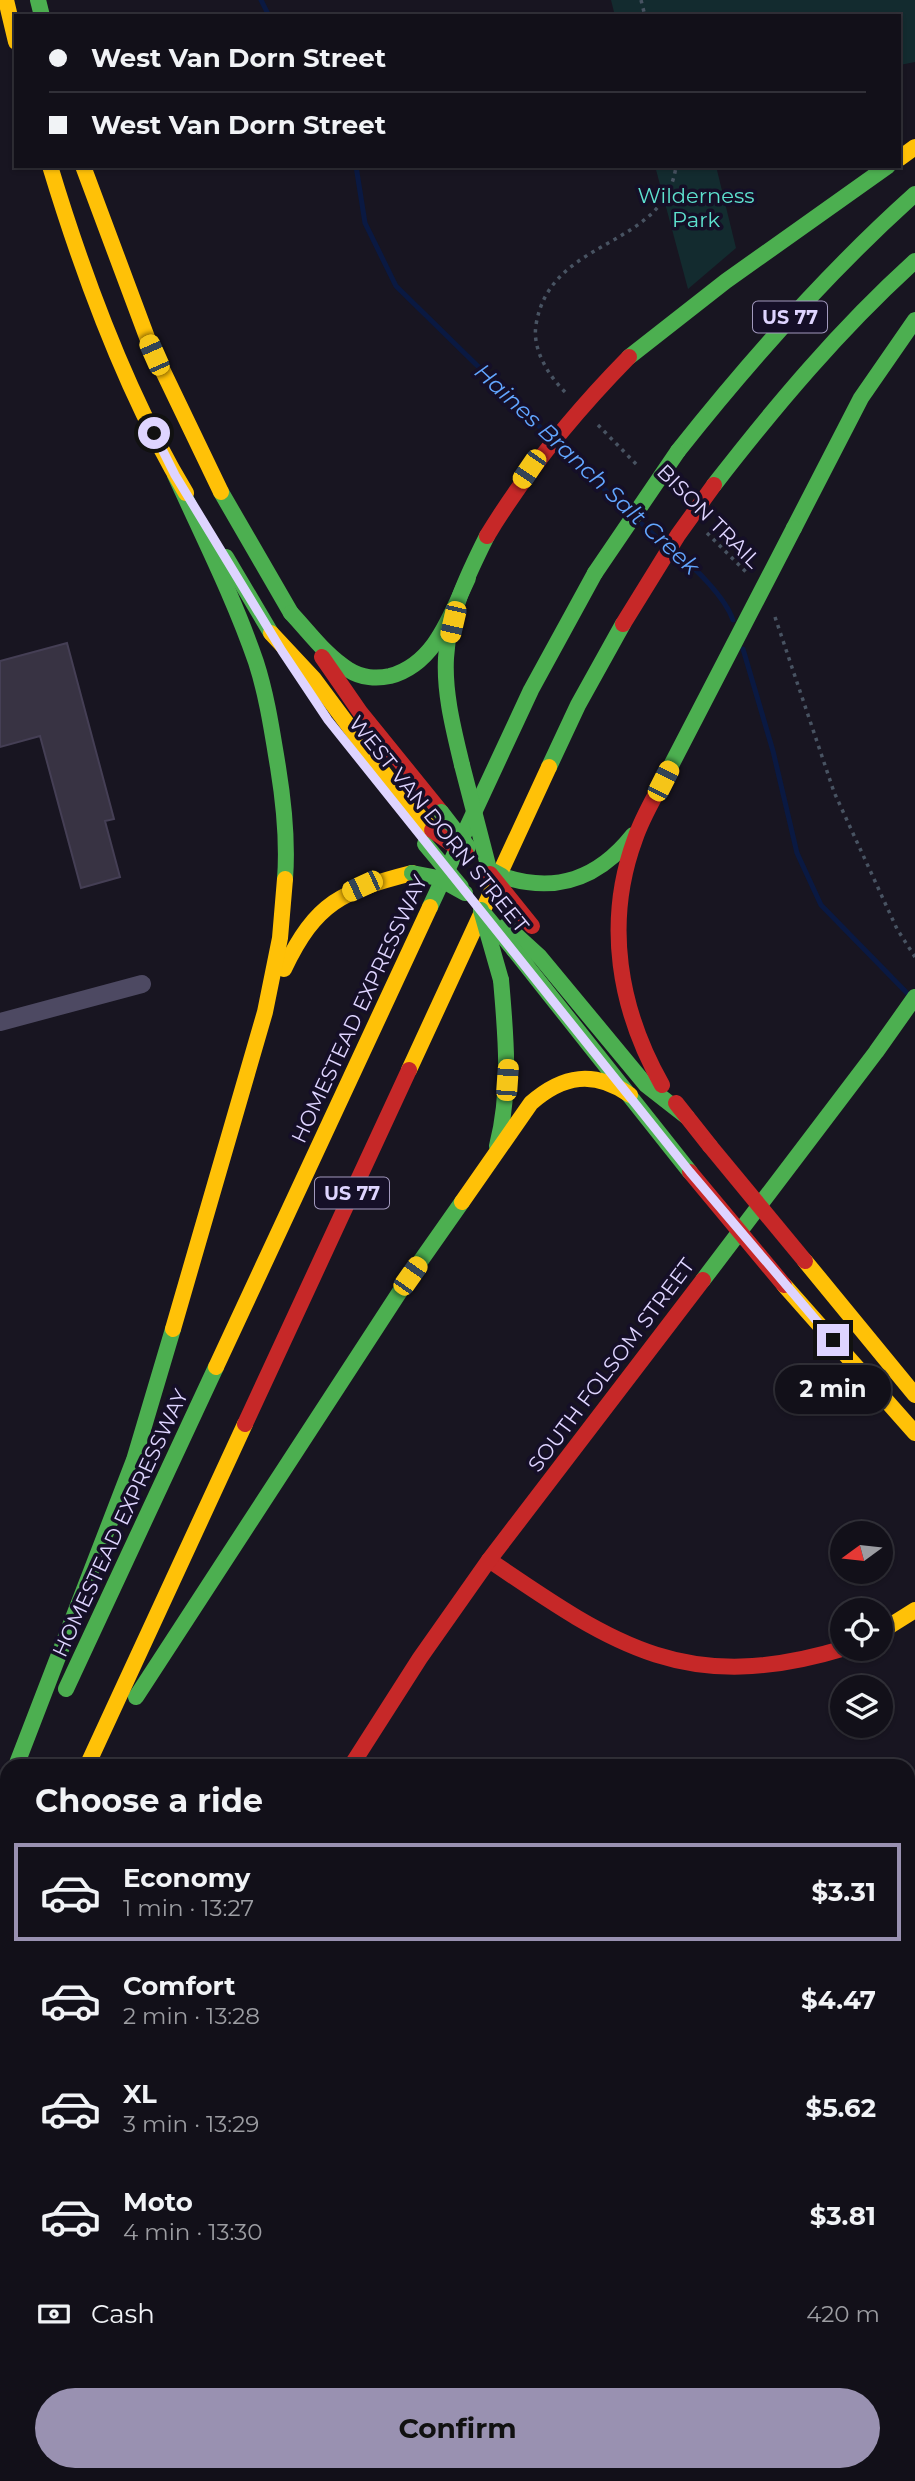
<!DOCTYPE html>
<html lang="en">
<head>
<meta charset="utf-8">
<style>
	body { margin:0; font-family:Montserrat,sans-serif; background:#1f1e26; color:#f1f3f6; height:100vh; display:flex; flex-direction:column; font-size:26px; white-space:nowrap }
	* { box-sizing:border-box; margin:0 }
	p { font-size:23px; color:#9c9da2 }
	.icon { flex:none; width:38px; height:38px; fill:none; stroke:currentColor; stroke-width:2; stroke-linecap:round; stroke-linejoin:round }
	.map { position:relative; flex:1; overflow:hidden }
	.drawer { position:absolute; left:0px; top:1759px; width:915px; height:723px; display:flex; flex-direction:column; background:#121019; border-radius:21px 21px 0 0; box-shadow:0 2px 5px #0004,0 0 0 2px #313038 }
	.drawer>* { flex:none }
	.top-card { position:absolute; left:14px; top:14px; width:887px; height:154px; border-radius:0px; box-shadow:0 2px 5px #0004,0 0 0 2px #313038; display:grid; align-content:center; height:154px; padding:0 35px; background:#121019 }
	.needle { width:46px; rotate:255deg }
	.buttons { position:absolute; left:830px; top:1521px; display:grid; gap:14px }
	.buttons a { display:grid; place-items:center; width:63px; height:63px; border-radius:50%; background:#121019; box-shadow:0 2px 5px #0004,0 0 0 2px #313038; font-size:35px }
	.end { position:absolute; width:32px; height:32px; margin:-16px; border:9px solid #ded4ff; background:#111; box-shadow:0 0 0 4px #111 }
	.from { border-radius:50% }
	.bubble { position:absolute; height:49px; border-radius:24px; background:#121019; box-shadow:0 2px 5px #0004,0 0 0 2px #313038; font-size:23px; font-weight:700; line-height:49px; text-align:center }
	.car { position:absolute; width:21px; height:42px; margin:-21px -10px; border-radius:9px; box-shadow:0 0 5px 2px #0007; background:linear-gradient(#f5c518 24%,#345 0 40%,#f5c518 0 76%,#345 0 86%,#f5c518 0) }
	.top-card b { display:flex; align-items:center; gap:24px; height:66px; font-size:26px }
	.top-card b+b { border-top:2px solid #313038 }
	.top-card i { width:18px; height:18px; background:#f1f3f6 }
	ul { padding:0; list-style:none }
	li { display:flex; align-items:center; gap:21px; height:98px; margin:0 14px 10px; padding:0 21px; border:4px solid transparent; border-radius:0px }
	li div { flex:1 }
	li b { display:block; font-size:26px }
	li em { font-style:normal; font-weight:700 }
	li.active { border-color:#9991b1 }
	li>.icon { width:63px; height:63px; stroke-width:1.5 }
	h2 { padding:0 35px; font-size:32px; line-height:84px }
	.pay { display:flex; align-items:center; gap:18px; height:77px; padding:0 35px; font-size:26px }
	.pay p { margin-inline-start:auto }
	.button { display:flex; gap:14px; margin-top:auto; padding:14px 35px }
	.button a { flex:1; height:80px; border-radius:42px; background:#9991b1; color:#111; font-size:28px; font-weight:700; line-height:80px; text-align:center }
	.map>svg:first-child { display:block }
	.green { fill:#132b2f }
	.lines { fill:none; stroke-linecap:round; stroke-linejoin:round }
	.stream { stroke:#0a1942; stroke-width:5 }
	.building { fill:#383343; stroke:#453f55; stroke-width:2 }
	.path { stroke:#485362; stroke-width:3.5; stroke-dasharray:3.5 5; stroke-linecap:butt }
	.street { stroke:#4d4962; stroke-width:18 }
	.fast { stroke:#4caf50; stroke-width:16 }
	.slow { stroke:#ffc107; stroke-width:16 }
	.jam { stroke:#c62828; stroke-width:16 }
	.rail-casing { stroke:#46576c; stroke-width:8 }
	.rail { stroke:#150f27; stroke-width:5; stroke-dasharray:16; stroke-linecap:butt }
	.fast-bridge { stroke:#4caf50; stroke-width:16 }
	.jam-bridge { stroke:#c62828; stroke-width:16 }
	.route { stroke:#ded4ff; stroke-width:9 }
	.labels { text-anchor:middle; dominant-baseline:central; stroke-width:7; stroke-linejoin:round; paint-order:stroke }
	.shield { fill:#150f27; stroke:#a299be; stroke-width:2 }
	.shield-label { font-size:19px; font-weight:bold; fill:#ded4ff }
	.park-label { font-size:21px; fill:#5ee2cf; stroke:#150f27 }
	.street-label { font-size:21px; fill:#ded4ff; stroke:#150f27 }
	.water-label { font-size:23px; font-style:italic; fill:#62a6ff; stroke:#150f27 }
</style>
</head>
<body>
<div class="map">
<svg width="915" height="2481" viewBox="0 0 915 2481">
	<rect width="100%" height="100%" fill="#181521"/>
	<g class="green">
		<polygon points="611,0 915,0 915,62 900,65 900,16 615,16"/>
		<polygon points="655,166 716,166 736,248 688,289"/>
	</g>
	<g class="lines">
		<g class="stream">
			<polyline points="261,0 269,16"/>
			<polyline points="356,166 365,223 396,286 546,433"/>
			<polyline points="561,447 627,511"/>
			<polyline points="642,524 661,541"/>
			<path d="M677 553C696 569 725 597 733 620"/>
			<polyline points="743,649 773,751 797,853 821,905 908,994"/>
		</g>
	</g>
	<polygon class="building" points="67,643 114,819 105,821 120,877 81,888 40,736 0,747 0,661"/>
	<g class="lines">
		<g class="path">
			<polyline points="641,0 645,16"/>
			<path d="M565 392C548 375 532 349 536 325 550 236 665 250 676 166"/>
			<polyline points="598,425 639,467"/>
			<polyline points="707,533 746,572"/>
			<polyline points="775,617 834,792 897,929 915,957"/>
		</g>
		<g class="street">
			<polyline points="0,1022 142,984"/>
			<polyline points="437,2474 451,2481"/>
			<polyline points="121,2481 125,2474"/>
		</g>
		<g class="fast">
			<polyline points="38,0 42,16"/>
			<polyline points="629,357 726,281 888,166"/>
			<path d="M678 451C751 359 828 272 915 194"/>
			<path d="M175 475C203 537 234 598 256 662 267 696 272 731 278 767 284 804 288 840 285 879"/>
			<path d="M714 485C776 405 840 329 915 261"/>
			<polyline points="221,492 291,613"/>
			<polyline points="794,528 861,398 915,320"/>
			<polyline points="226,557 271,633"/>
			<path d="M291 613C309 632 326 656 349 670 361 678 377 679 390 676 435 664 450 616 468 578"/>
			<path d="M462 765C454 731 444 694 446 658 448 615 468 574 487 536"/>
			<polyline points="549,767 578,705 623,624"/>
			<path d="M502 876C556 894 598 879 633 835"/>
			<polyline points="430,907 531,690 595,573"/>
			<polyline points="506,926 540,957 646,1085 687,1117"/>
			<polyline points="514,950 690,1172"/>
			<path d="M497 1146C511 1091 506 1036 501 980"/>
			<polyline points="703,1280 876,1052 915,997"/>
			<polyline points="66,1689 216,1367"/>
			<polyline points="136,1697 410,1276 462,1202"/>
			<polyline points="16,1766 134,1460 173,1329"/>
		</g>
		<g class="slow">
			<polyline points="6,0 16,42"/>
			<polyline points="900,158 915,147"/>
			<path d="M50 166C83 275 127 395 186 493"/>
			<polyline points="83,166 148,340 221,492"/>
			<polyline points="271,633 314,679 400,795 432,830"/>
			<path d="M284 969C316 902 342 891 412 873"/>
			<polyline points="409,1070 549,767"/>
			<path d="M462 1202 531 1103C563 1075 594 1070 630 1095"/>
			<polyline points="805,1261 915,1395"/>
			<polyline points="784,1285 915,1433"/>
			<polyline points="173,1329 265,1012 280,938 285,879"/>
			<polyline points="216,1367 430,907"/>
			<polyline points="880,1632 915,1610"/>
			<polyline points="87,1766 245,1424"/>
			<polyline points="0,1808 7,1790"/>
		</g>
		<g class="jam">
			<polyline points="322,657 360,712 441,812"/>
			<path d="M662 1085C619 1009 604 923 635 839 642 818 653 800 663 781"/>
			<polyline points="676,1103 710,1146"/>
			<polyline points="245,1424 409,1070"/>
			<path d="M489 1560C615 1646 687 1696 845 1648"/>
			<polyline points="351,1766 420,1658 489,1560 703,1280"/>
			<polyline points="0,1968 7,1952"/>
			<polyline points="0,1984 7,1988"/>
			<polyline points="0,2361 7,2349"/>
		</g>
		<defs>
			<g id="rail">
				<polyline points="0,2057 7,2060"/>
				<polyline points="872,2474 886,2481"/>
			</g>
		</defs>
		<use href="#rail" class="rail-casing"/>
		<use href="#rail" class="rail"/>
		<g class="fast-bridge">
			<polyline points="595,573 678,451"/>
			<polyline points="462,765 489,869 502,876"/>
			<polyline points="663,781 794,528"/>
			<polyline points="441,812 468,847"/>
			<polyline points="425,844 461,887"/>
			<polyline points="412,873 438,878 465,893"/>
			<polyline points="481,910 501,980"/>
			<polyline points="486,916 514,950"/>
		</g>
		<g class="jam-bridge">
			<path d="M487 536C527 470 575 412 629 357"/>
			<polyline points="623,624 678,535 714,485"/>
			<polyline points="432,830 466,854"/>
			<polyline points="490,874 532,926"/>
			<polyline points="710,1146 805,1261"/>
			<polyline points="690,1172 784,1285"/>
		</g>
	</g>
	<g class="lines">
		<polyline class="route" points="154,433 175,475 282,651 328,720 690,1172 833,1340"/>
	</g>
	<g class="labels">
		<g class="shield">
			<rect x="753" y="301.5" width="74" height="31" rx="5"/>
			<rect x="315" y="1177.5" width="74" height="31" rx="5"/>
		</g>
		<g class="shield-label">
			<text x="790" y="317">US 77</text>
			<text x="352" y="1193">US 77</text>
		</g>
		<g class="park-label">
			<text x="696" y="195">Wilderness<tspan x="696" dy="24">Park</tspan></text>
		</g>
		<g class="street-label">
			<text transform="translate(709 516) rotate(45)">BISON TRAIL</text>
			<text transform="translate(439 824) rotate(51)">WEST VAN DORN STREET</text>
			<text transform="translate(359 1009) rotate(-65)">HOMESTEAD EXPRESSWAY</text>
			<text transform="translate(611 1365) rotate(-53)">SOUTH FOLSOM STREET</text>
			<text transform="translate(120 1523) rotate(-65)">HOMESTEAD EXPRESSWAY</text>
		</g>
		<g class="water-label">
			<text transform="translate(587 469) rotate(43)">Haines Branch Salt Creek</text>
		</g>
	</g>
</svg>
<div class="buttons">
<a><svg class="needle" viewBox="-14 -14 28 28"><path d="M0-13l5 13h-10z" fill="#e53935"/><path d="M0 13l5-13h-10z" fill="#9c9da2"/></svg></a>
<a><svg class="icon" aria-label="locate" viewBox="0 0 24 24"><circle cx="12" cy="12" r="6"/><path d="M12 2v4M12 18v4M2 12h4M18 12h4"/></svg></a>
<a><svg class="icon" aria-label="layers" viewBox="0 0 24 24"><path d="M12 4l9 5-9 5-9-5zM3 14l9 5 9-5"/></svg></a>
</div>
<i class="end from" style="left:154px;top:433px"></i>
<i class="end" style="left:833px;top:1340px"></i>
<div class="bubble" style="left:775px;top:1365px;width:116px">2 min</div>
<i class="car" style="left:154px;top:355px;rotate:336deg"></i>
<i class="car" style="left:529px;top:469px;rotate:214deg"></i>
<i class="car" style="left:453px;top:622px;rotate:193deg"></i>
<i class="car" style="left:663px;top:781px;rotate:27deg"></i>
<i class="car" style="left:362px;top:886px;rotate:245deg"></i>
<i class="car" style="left:507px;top:1080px;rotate:4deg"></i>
<i class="car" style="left:410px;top:1276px;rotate:35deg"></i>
<div class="top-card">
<b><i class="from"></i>West Van Dorn Street</b>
<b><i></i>West Van Dorn Street</b>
</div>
<section class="drawer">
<h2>Choose a ride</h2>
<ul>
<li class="active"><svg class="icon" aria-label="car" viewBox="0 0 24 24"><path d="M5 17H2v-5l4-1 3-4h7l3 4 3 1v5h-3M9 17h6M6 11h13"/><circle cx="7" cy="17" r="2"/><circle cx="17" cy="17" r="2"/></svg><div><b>Economy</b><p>1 min · 13:27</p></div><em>$3.31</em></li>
<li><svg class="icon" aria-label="car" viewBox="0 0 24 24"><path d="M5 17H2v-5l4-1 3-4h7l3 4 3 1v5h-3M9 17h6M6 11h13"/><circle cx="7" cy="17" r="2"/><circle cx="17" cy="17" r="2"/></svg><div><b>Comfort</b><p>2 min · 13:28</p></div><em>$4.47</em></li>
<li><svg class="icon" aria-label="car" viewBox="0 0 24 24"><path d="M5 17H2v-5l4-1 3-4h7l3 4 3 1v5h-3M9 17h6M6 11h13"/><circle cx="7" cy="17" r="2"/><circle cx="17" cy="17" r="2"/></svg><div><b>XL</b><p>3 min · 13:29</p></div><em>$5.62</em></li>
<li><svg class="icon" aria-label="car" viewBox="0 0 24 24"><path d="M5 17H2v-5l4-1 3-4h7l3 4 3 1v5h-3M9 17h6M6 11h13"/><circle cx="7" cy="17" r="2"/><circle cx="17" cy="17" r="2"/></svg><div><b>Moto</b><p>4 min · 13:30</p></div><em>$3.81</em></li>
</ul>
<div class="pay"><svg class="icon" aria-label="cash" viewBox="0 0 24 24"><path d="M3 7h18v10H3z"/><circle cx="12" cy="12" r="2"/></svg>Cash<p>420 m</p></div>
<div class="button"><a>Confirm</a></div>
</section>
</div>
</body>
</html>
